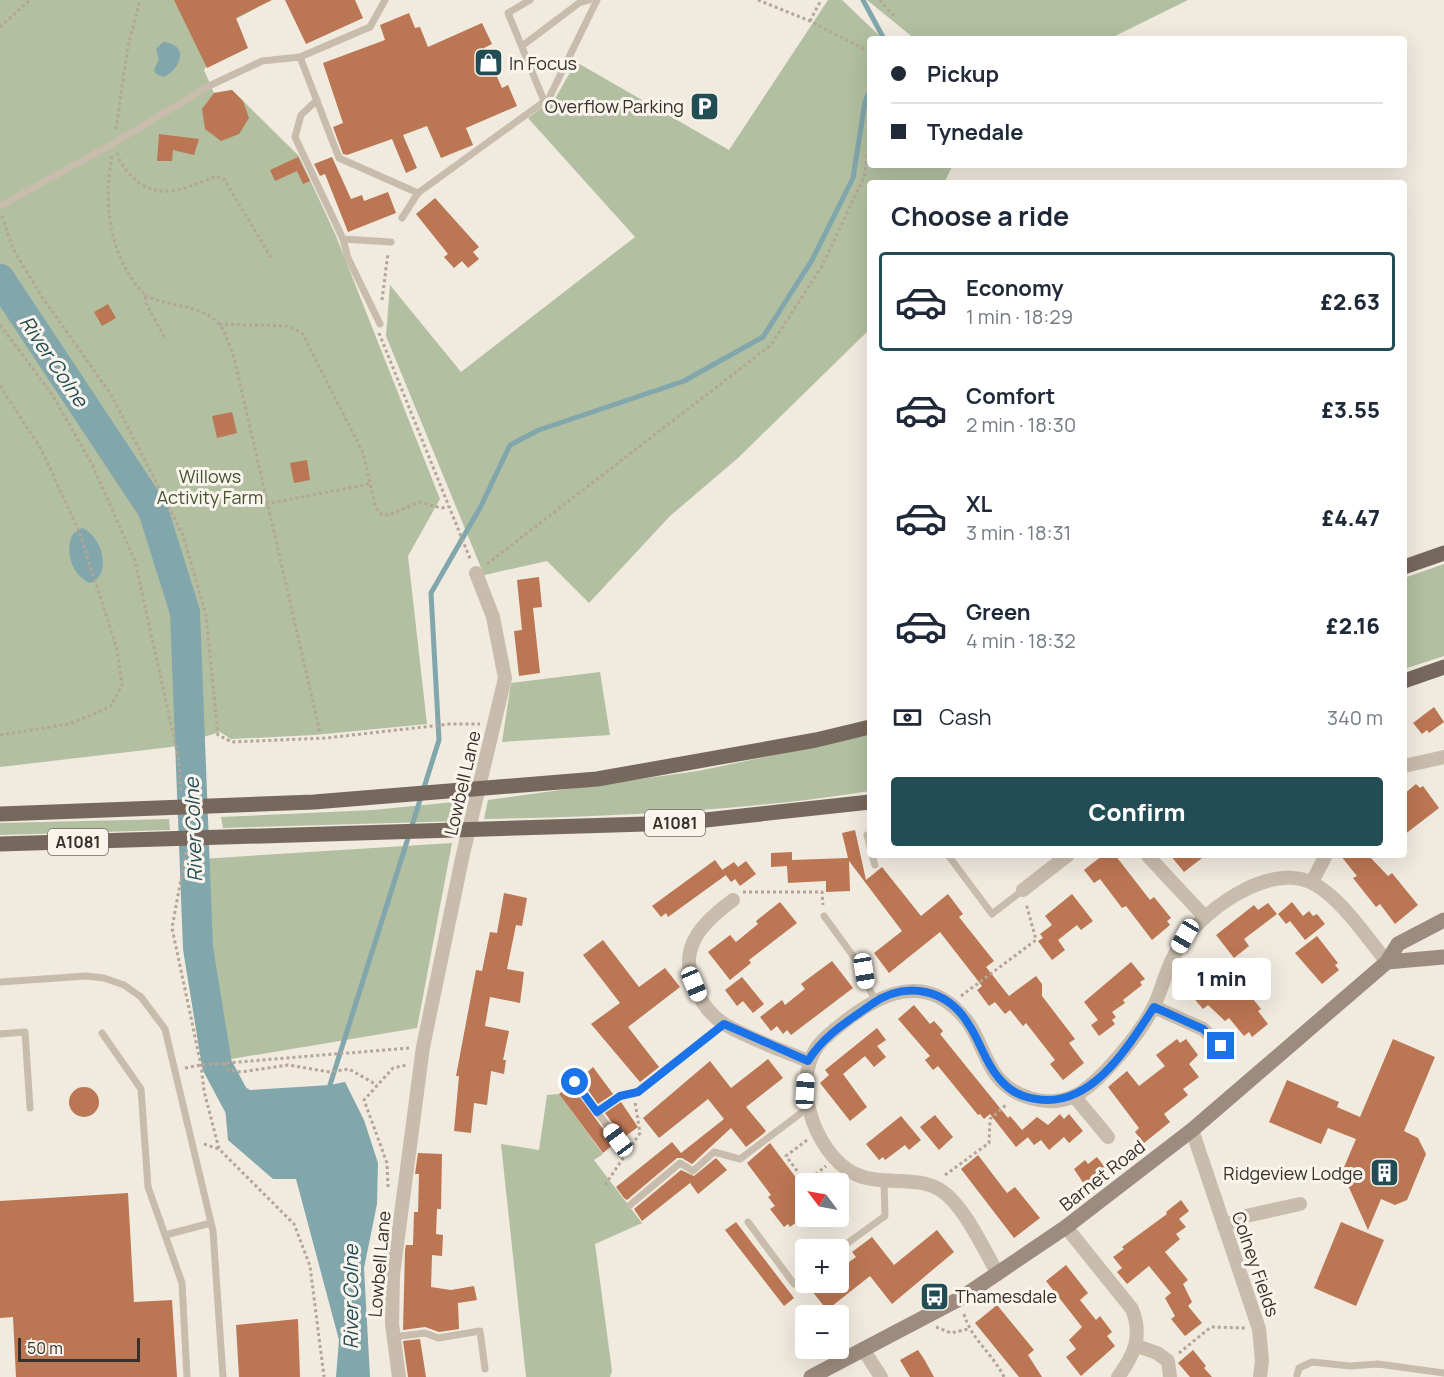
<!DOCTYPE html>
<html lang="en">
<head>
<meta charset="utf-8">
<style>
	body { margin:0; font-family:Manrope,sans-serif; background:#f2f2f3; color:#1f2937; height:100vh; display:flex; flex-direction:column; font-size:22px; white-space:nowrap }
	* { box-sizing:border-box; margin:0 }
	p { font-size:20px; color:#747a83 }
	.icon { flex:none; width:33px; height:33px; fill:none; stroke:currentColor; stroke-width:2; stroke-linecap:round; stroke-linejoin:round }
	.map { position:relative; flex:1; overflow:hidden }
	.side { position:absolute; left:867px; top:180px; width:540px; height:678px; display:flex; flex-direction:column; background:#fff; border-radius:6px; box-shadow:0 6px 24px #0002 }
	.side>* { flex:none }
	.guide { position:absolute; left:867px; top:36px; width:540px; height:132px; border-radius:6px; box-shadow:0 6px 24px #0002; display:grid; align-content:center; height:132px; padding:0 24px; background:#fff }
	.needle { width:39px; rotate:302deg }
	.buttons { position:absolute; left:795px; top:1173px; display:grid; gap:12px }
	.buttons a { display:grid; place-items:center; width:54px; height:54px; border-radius:6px; background:#fff; box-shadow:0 6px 24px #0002; font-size:30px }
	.scale { position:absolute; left:18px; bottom:15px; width:122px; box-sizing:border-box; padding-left:6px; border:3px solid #372f2a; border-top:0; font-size:16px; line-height:21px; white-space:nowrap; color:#372f2a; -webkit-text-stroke:4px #f9f4ec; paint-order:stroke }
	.end { position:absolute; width:27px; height:27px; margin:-14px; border:8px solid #1a73e8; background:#fff; box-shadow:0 0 0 3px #fff }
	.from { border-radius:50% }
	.bubble { position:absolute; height:42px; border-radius:6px; background:#fff; box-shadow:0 6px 24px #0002; font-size:20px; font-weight:800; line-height:42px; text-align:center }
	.car { position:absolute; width:18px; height:36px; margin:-18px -9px; border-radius:8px; box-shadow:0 0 4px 2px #0007; background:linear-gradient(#fff 24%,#345 0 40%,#fff 0 76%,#345 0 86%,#fff 0) }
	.guide b { display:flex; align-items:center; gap:21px; height:57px; font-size:22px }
	.guide b+b { border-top:2px solid #e0e1e3 }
	.guide i { width:15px; height:15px; background:#1f2937 }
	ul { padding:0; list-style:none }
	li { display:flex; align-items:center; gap:18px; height:99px; margin:0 12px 9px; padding:0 12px; border:3px solid transparent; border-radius:6px }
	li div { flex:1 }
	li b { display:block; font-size:22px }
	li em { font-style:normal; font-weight:800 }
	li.active { border-color:#234d55 }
	li>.icon { width:54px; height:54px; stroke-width:1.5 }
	h2 { padding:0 24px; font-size:27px; line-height:72px }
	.pay { display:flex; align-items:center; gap:15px; height:66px; padding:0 24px; font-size:22px }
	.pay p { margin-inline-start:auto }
	.action { display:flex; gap:12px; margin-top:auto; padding:12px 24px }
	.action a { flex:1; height:69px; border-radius:6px; background:#234d55; color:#fff; font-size:24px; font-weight:800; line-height:69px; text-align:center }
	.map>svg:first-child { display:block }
	.green { fill:#b2bfa0 }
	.water { fill:#81a6ab }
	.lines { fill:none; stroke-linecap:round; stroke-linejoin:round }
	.stream { stroke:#81a6ab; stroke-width:5 }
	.river { stroke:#81a6ab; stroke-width:30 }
	.building { fill:#bb7653 }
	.path { stroke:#b4a696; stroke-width:3; stroke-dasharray:3 3; stroke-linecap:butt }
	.lane { stroke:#c8bcac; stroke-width:7 }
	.street { stroke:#c8bcac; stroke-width:14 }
	.secondary { stroke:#9c8b7e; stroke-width:15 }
	.primary { stroke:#77685d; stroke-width:15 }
	.route { stroke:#1a73e8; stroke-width:8 }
	.labels { text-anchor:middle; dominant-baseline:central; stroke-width:6; stroke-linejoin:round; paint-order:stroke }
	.shield { fill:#f9f4ec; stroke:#716a64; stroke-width:1.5 }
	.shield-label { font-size:16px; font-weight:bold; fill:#372f2a }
	.poi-label { font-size:18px; fill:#372f2a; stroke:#f9f4ec; text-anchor:start }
	.park-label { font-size:18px; fill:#435330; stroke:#f9f4ec }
	.street-label { font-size:18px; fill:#372f2a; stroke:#f9f4ec }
	.water-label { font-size:20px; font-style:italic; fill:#234d55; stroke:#f9f4ec }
</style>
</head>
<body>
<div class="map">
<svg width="1444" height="1377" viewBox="0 0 1444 1377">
	<rect width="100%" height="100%" fill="#f1eadf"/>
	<g class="green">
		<polygon points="0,0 256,0 253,2 256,8 236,19 204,70 214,93 232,90 299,156 336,236 440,499 408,556 427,724 314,735 231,739 220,732 171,747 0,767"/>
		<polygon points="828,0 842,0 883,39 870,39 870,165 953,165 944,183 870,183 870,329 738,458 670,516 589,603 547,561 484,575 386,336 390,285 461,372 635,237 528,118 556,97 576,62 729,150"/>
		<polygon points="867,0 1188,0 1109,39 915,39"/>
		<polygon points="1444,564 1444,656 1404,669 1404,578"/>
		<polygon points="600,672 610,735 502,742 511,683"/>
		<path d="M870 735V791C743 811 612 817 484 819L488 800 698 771Z"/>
		<polygon points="464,801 462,821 223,828 221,817 373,810"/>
		<polygon points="169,819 170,830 0,835 0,823"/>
		<polygon points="452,843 417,1028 225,1060 206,985 201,859"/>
		<polygon points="559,1094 603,1154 594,1160 642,1223 595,1244 612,1371 610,1377 526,1377 501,1144 539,1150 547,1095"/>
	</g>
	<g class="water">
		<path d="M163 42C189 44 182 68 164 77L156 74 154 69 159 60 156 49Z"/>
		<path d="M82 528C102 536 113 575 90 583 72 576 64 551 73 534Z"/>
		<polygon points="222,1073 250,1090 330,1085 345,1082 364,1120 378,1163 377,1204 364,1268 370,1377 336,1377 339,1340 296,1179 273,1179 228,1140"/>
	</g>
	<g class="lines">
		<g class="stream">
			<polyline points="863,0 884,39"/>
			<polyline points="330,1085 439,740 431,593 481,506 510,445 539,430 684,381 763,337 812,260 853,178 865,102 870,90"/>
		</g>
		<polyline class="river" points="0,279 153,510 185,612 198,948 217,1065 241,1110"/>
	</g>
	<g class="building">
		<polygon points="174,0 272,0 236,18 248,48 207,68"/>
		<polygon points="285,0 355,0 363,18 306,44"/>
		<polygon points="409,13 415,28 420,27 428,47 482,23 492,44 484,48 502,88 508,85 517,106 466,128 473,145 441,158 427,126 403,135 417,168 406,173 392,139 347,155 343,154 333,127 343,123 323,63 385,40 380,25"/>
		<polygon points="232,90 243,101 249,118 239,134 221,141 205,129 202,109 214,93"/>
		<polygon points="159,134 199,139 194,155 173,150 172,161 157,161"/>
		<polygon points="298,157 310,181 303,184 297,171 275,181 270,170"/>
		<polygon points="332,157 351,199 362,195 364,201 388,192 396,213 348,232 325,174 320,176 314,164"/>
		<polygon points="435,198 479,247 473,252 479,259 468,268 462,261 454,268 444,257 448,254 416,214"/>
		<polygon points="108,304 116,318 102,326 94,312"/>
		<polygon points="232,412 237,433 217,438 212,416"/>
		<polygon points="307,460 310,480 294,483 290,463"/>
		<polygon points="539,577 542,607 533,608 540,673 519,676 514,631 522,630 517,580"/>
		<polygon points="1434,707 1444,722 1429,733 1427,730 1422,734 1413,723"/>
		<polygon points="1416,784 1420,788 1423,786 1439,808 1404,835 1404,794"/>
		<polygon points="855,830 866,880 882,867 921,916 948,894 963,914 959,917 994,961 986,967 1009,996 1036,976 1042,984 1042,996 1075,1039 1069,1043 1084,1063 1063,1080 1050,1064 1055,1060 1026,1023 1023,1026 1010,1010 1005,1014 995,1002 989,1006 977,990 982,986 940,932 889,973 874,953 902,931 849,861 850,891 826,892 826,881 788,883 787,866 771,867 771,853 792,852 792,860 848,858 842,833"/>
		<polygon points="1103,855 1115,855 1150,900 1154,897 1171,918 1167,921 1170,925 1152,940 1126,906 1122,908 1100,879 1094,883 1084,870"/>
		<polygon points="1170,855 1206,855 1184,872"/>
		<polygon points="1340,855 1368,855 1388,876 1392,873 1418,905 1395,924 1380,904 1376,907 1353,878 1357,876"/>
		<polygon points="715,860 726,875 668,917 666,913 661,917 652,906"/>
		<polygon points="746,861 756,874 740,886 735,879 731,882 722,870 734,862 738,867"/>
		<polygon points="504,893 527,898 522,926 516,925 507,969 524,972 520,1003 490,997 485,1026 509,1031 503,1060 506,1060 504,1074 491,1071 487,1105 474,1103 471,1133 454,1131 459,1076 456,1076 476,970 482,971 490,932 497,933"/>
		<polygon points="1072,894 1093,921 1081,930 1077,925 1058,940 1065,950 1052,960 1038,941 1043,938 1040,934 1052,925 1045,916"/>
		<polygon points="780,902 797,923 749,960 751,963 730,980 708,952 730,935 736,942 758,924 756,921"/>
		<polygon points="1292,902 1303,916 1309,911 1313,916 1317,914 1325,924 1305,940 1290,921 1286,924 1278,914"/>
		<polygon points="1268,903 1277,914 1244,939 1249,946 1234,958 1216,935 1254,905 1258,910"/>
		<polygon points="1317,936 1338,963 1335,965 1339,970 1322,984 1295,953"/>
		<polygon points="603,940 639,987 665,968 680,987 628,1027 659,1067 640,1082 591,1024 620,1003 583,955"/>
		<polygon points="832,961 853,988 791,1035 787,1030 783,1034 777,1026 771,1031 760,1017 782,1000 785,1005 805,989 801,984"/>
		<polygon points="1131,962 1145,979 1140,982 1142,985 1123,1000 1125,1003 1112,1012 1116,1017 1112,1020 1115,1024 1099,1036 1091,1025 1098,1020 1084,1002"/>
		<polygon points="1197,969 1204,977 1211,971 1216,977 1221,973 1235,991 1242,985 1261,1009 1258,1011 1268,1024 1252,1037 1249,1032 1244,1036 1229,1018 1225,1021 1208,1005 1203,1009 1180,982"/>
		<polygon points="742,977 764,1004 753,1013 743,1001 737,1006 725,990"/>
		<polygon points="914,1005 930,1024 934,1021 943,1031 940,1034 1008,1118 1010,1116 1028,1137 1016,1147 990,1114 984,1119 980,1114 978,1115 938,1066 933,1070 925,1060 930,1056 898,1019"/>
		<polygon points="877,1028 886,1040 877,1046 886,1057 874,1067 865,1056 843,1074 867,1107 850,1121 820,1083 829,1075 825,1070"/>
		<polygon points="1177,1039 1180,1043 1186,1039 1198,1055 1189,1064 1199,1077 1183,1089 1188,1095 1164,1114 1170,1122 1144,1143 1135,1132 1139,1128 1108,1087 1127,1071 1139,1086 1165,1066 1156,1055"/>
		<polygon points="1393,1039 1435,1057 1404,1131 1418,1138 1426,1154 1407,1200 1395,1205 1381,1199 1368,1230 1342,1172 1356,1139 1328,1128 1321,1144 1269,1122 1287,1080 1339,1102 1337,1107 1360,1117"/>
		<polygon points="768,1059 783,1078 746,1107 766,1131 763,1134 746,1147 731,1128 692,1164 682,1158 677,1158 627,1200 624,1198 616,1187 672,1142 681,1153 724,1119 708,1099 659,1138 643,1118 710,1061 731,1088"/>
		<polygon points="593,1067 613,1094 598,1104 580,1079"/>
		<polygon points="571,1085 614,1144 603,1153 559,1094"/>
		<circle cx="84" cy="1102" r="15"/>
		<polygon points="621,1102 638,1127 623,1138 605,1113"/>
		<polygon points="1060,1114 1064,1119 1069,1114 1083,1131 1069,1143 1064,1137 1049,1150 1041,1140 1034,1145 1022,1130 1037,1117 1048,1125"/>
		<polygon points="935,1115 953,1137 939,1150 920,1127"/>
		<polygon points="901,1116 921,1140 909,1150 905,1145 885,1160 883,1157 879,1160 866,1144"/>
		<polygon points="770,1143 806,1191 806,1215 790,1227 788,1224 784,1227 770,1209 775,1206 768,1197 771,1195 747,1163"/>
		<polygon points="418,1153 442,1154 441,1209 437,1209 436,1234 443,1235 442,1256 432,1255 431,1287 451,1290 474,1286 477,1300 458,1303 459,1329 439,1332 425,1327 403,1330 405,1250 406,1245 413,1245 414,1212 418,1212 419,1174 415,1174"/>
		<polygon points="978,1155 1007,1193 1015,1187 1040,1218 1014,1238 961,1169"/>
		<polygon points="1097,1157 1107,1170 1086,1187 1074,1169 1085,1160 1088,1164"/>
		<polygon points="716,1158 727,1170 698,1194 690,1183 642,1221 634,1209 681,1170 694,1176"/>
		<polygon points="128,1193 134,1302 172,1300 177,1377 16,1377 13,1317 0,1318 0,1201"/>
		<polygon points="1181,1200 1189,1211 1179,1219 1186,1227 1176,1234 1180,1239 1165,1252 1188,1280 1183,1284 1192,1302 1188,1306 1202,1323 1185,1336 1171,1319 1175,1316 1165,1298 1171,1293 1149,1266 1127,1284 1117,1272 1122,1268 1113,1257 1124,1249 1122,1247 1167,1214 1166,1212"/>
		<polygon points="736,1222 794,1298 784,1306 725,1230"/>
		<polygon points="1341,1222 1384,1240 1356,1306 1314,1288"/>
		<polygon points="937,1230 954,1252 892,1304 870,1276 827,1310 812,1291 823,1282 838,1282 838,1270 856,1257 852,1252 872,1237 894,1265"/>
		<polygon points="1066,1265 1088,1293 1080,1300 1096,1320 1100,1316 1112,1332 1107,1336 1115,1346 1081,1376 1066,1357 1076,1349 1069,1340 1082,1327 1046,1281"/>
		<polygon points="997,1305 1034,1350 1028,1355 1042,1377 1019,1377 975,1323"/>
		<polygon points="298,1319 300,1377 239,1377 236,1325"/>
		<polygon points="420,1339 426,1377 408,1377 403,1341"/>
		<polygon points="918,1350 924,1359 934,1377 910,1377 900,1360"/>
		<polygon points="1193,1350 1206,1366 1204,1368 1212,1377 1190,1377 1178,1363"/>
	</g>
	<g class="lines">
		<g class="path">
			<polyline points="758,0 810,21 870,52"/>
			<polyline points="880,0 895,17"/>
			<polyline points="810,21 821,0"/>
			<polyline points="0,27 30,0"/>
			<polyline points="116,129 128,46 140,0"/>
			<path d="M117 153C120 164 128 173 136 180 161 202 188 187 216 176L224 179 272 259"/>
			<path d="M112 156C103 206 109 257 145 295L146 303 166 340"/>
			<polyline points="2,216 13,249 42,297 112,396 183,535 206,615 218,735 232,742 326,738 450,724 480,724"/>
			<path d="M145 295C167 307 202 304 219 324 225 331 229 345 233 353L320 733"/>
			<polyline points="382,300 388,253"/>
			<polyline points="219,324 287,326 302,333 363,453 376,508 382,515 389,515 419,502 441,508 448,507"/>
			<polyline points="0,325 51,393 92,464 135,561 178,756 181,792"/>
			<polyline points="379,333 471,561"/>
			<polyline points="0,386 41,449 79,531 117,649 122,685 111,706 101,711 69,724 0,735"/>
			<polyline points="266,504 369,484"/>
			<polyline points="487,564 771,345 822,266 864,177 870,136"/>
			<polyline points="186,852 172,928 201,1065 204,1091 219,1149 294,1224 310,1266 324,1377"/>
			<polyline points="743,892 822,892 823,905"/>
			<polyline points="961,996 1036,940 1026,903"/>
			<polyline points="224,1063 228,1070 241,1072 288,1065 330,1072 349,1069 377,1085"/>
			<polyline points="185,1068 201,1065 409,1048"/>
			<polyline points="807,1140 786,1156 807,1184"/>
			<polyline points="204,1144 219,1149"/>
			<polyline points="945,1175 989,1143 990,1119 1007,1104"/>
			<polyline points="806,1182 826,1166"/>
			<polyline points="605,1185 640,1133 635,1102"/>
			<polyline points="388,1187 387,1163 364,1100 393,1068 407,1065"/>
			<polyline points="833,1216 835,1220"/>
			<path d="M964 1314C971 1339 993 1354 1004 1377"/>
			<polyline points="936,1327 951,1333 968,1329"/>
			<polyline points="1179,1353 1211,1327 1245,1328"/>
		</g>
		<g class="lane">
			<polyline points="530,0 508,13 544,101"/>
			<polyline points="522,46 579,3 589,0"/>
			<polyline points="300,57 339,158 418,193"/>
			<polyline points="317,100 301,115 295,137 343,239 391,242"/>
			<polyline points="0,206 114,143 211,85 262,61 300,57 370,27 385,0"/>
			<polyline points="402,218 418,193 549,98 597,0"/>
			<polyline points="343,239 348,258 380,324"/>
			<polyline points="867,835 870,847"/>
			<polyline points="872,855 875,865"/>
			<polyline points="948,855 992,914 1023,890"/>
			<polyline points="824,916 864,971 867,985 876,1001"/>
			<polyline points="0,982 86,976 104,978 124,985 141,997 165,1029 213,1231 223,1377"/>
			<polyline points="102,1033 141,1089 148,1187 182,1283 187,1377"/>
			<polyline points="0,1034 25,1032 30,1108"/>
			<polyline points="575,1082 618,1140"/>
			<polyline points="597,1112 620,1096 638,1091 724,1024"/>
			<polyline points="630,1205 680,1163 693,1171 714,1152 740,1159 809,1107"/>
			<polyline points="748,1222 794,1284 806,1275"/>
			<polyline points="165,1235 211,1223"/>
			<polyline points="838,1250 885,1216 884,1182"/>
			<polyline points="393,1337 425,1333 438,1338 480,1331 485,1369"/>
			<polyline points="1297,1375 1299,1368 1312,1362 1350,1366 1378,1364 1444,1373"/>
		</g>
		<g class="street">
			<polyline points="1404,766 1444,757"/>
			<polyline points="1147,855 1204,916"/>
			<polyline points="1312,882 1326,855"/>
			<polyline points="1023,890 1068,855"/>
			<path d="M733 900C717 912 697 928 691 948 683 974 702 1010 724 1024 750 1039 781 1050 808 1061"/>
			<polyline points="1154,1007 1203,1029 1221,1046"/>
			<polyline points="1074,1096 1108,1137"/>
			<polyline points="1192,1130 1259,1329 1262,1361 1260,1377"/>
			<polyline points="1224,1226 1246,1216 1300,1204"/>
			<path d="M1066 1227 1132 1309C1143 1337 1134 1355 1118 1377"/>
			<path d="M998 1274C984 1250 965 1207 942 1191 916 1174 884 1187 855 1174 813 1153 787 1074 824 1039 867 1000 922 963 967 1021 979 1037 984 1059 996 1075 1013 1098 1047 1107 1072 1097 1089 1090 1107 1070 1119 1056 1132 1041 1145 1024 1154 1006 1162 989 1166 970 1175 954 1195 915 1269 859 1314 884 1341 898 1367 938 1387 962"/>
			<polyline points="1137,1346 1157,1353 1168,1361 1170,1377"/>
			<polyline points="863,1349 881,1377"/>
			<polyline points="399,1377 392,1324 393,1275 423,1047 463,854 505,678 493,617 476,573"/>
		</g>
		<g class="secondary">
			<polyline points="1387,962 1444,957"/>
			<polyline points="811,1377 961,1298 1066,1227 1192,1130 1387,962 1398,944 1444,920"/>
		</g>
		<g class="primary">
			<polyline points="1404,567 1444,553"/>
			<polyline points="1404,681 1444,667"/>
			<polyline points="0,814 314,802 597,779 816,740 870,727"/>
			<polyline points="0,844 678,823 870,802"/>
		</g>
	</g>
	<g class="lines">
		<path class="route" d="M575 1082 597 1112 620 1096 638 1092 724 1024 808 1061C823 1036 848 1021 872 1004 906 980 948 989 969 1025 980 1041 985 1062 998 1077 1007 1089 1021 1097 1036 1099 1091 1109 1128 1047 1154 1007L1203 1029 1221 1046"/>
	</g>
	<defs>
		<symbol id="shop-square" viewBox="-11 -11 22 22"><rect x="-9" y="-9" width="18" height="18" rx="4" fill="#234d55" stroke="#f9f4ec"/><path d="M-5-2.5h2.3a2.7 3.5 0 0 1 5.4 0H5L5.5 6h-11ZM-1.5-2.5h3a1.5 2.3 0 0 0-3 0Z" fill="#fff"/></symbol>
		<symbol id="parking-square" viewBox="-11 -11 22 22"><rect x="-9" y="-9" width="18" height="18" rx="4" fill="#234d55" stroke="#f9f4ec"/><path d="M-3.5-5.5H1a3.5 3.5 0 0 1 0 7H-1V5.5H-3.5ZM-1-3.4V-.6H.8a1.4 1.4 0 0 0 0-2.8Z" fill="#fff"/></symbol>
		<symbol id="building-square" viewBox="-11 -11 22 22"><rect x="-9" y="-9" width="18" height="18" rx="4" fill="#234d55" stroke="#f9f4ec"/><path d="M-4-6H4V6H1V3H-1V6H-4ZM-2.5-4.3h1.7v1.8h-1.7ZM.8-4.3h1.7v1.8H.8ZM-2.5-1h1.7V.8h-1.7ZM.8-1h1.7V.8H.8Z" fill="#fff"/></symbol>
		<symbol id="bus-square" viewBox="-11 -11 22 22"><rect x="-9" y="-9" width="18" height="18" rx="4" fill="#234d55" stroke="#f9f4ec"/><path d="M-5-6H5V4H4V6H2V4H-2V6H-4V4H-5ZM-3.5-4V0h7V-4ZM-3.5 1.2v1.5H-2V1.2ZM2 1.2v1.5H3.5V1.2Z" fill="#fff"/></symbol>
	</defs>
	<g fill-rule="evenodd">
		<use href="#shop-square" x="472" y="46" width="33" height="33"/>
		<use href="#parking-square" x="688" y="90" width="33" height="33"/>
		<use href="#building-square" x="1368" y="1156" width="33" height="33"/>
		<use href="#bus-square" x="918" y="1280" width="33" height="33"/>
	</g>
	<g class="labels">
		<g class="shield">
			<rect x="645" y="810" width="60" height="26" rx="4.5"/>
			<rect x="48" y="829" width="60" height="26" rx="4.5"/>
		</g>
		<g class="shield-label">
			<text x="675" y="823">A1081</text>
			<text x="78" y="842">A1081</text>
		</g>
		<g class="poi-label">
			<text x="509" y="63">In Focus</text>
			<text x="684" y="106" text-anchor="end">Overflow Parking</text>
			<text x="1363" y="1173" text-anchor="end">Ridgeview Lodge</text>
			<text x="955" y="1296">Thamesdale</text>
		</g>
		<g class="park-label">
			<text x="210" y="476">Willows<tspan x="210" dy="21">Activity Farm</tspan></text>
		</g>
		<g class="street-label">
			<text transform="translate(462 783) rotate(-77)">Lowbell Lane</text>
			<text transform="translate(1102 1175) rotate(-38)">Barnet Road</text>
			<text transform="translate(379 1264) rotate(-85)">Lowbell Lane</text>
			<text transform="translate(1256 1264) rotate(71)">Colney Fields</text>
		</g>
		<g class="water-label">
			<text transform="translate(54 361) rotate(56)">River Colne</text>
			<text transform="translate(193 830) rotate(-92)">River Colne</text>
			<text transform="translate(350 1297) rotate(-90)">River Colne</text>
		</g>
	</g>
</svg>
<div class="buttons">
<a><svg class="needle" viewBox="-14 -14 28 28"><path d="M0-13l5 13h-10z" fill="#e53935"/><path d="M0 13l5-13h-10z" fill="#747a83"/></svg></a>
<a>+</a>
<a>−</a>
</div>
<div class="scale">50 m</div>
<i class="end from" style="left:575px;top:1082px"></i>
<i class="end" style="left:1221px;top:1046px"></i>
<div class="bubble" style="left:1172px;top:958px;width:99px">1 min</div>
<i class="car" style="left:1185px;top:936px;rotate:210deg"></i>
<i class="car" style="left:864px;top:971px;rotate:171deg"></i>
<i class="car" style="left:694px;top:984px;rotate:157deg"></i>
<i class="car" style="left:805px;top:1091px;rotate:3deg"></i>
<i class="car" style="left:618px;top:1140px;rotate:323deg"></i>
<div class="guide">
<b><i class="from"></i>Pickup</b>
<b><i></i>Tynedale</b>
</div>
<section class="side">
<h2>Choose a ride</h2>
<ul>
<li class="active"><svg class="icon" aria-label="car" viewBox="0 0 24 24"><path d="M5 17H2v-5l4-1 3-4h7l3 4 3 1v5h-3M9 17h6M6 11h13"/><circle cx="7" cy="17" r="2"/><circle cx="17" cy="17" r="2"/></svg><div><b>Economy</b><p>1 min · 18:29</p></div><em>£2.63</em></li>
<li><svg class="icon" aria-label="car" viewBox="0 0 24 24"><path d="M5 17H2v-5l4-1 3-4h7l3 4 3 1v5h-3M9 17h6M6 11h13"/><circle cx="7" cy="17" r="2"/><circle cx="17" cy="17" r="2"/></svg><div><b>Comfort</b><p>2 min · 18:30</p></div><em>£3.55</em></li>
<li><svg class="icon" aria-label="car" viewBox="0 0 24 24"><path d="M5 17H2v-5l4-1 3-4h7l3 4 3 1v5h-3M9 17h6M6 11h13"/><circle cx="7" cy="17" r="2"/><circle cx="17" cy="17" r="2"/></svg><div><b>XL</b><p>3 min · 18:31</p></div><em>£4.47</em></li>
<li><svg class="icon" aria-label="car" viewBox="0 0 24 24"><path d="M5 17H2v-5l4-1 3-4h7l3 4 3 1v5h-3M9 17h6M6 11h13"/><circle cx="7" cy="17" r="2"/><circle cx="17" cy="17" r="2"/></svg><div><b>Green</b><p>4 min · 18:32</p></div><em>£2.16</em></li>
</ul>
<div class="pay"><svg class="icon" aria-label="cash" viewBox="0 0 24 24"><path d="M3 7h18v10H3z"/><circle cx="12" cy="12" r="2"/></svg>Cash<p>340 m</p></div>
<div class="action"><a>Confirm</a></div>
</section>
</div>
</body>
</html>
